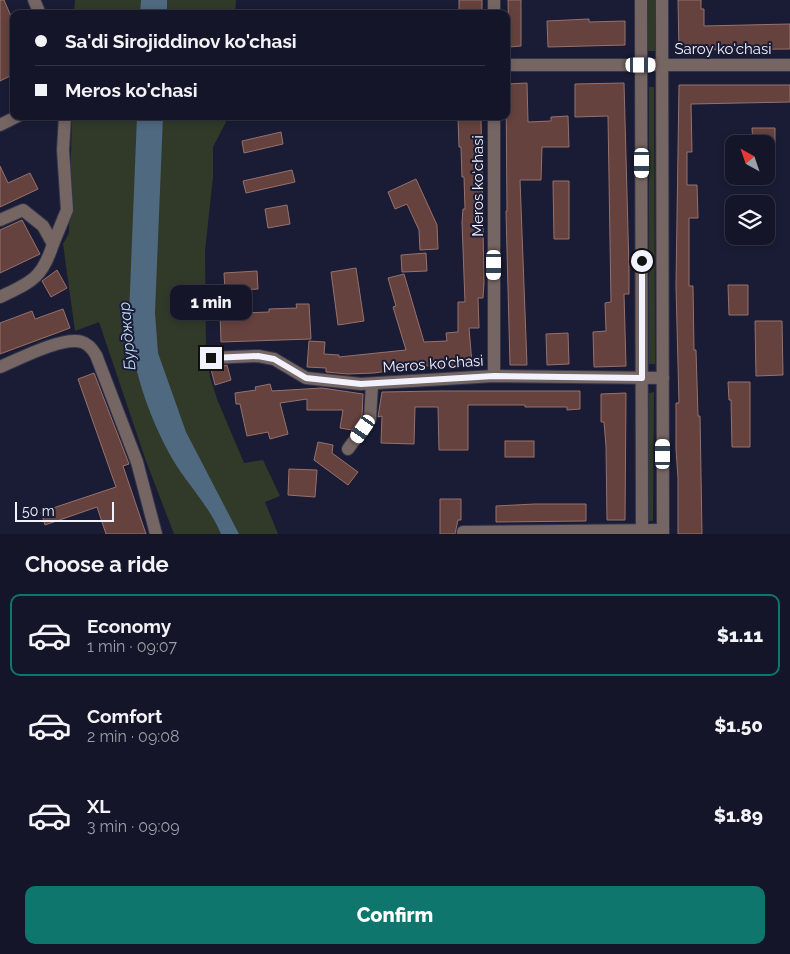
<!DOCTYPE html>
<html lang="en">
<head>
<meta charset="utf-8">
<style>
	body { margin:0; font-family:Raleway,sans-serif; background:#1d1e30; color:#f1f3f6; height:100vh; display:flex; flex-direction:column; font-size:19px; white-space:nowrap }
	* { box-sizing:border-box; margin:0 }
	p { font-size:16px; color:#9d9fa8 }
	.icon { flex:none; width:28px; height:28px; fill:none; stroke:currentColor; stroke-width:2; stroke-linecap:round; stroke-linejoin:round }
	.map { position:relative; height:534px; overflow:hidden }
	.details { display:flex; flex-direction:column; background:#141528; flex:1 }
	.details>* { flex:none }
	.hud { position:absolute; left:10px; top:10px; width:500px; height:110px; border-radius:10px; box-shadow:0 2px 8px #0003,0 0 0 1px #333445; display:grid; align-content:center; height:110px; padding:0 25px; background:#141528 }
	.needle { width:32px; rotate:320deg }
	.tools { position:absolute; left:725px; top:135px; display:grid; gap:10px }
	.tools a { display:grid; place-items:center; width:50px; height:50px; border-radius:10px; background:#141528; box-shadow:0 2px 8px #0003,0 0 0 1px #333445; font-size:25px }
	.scale { position:absolute; left:15px; bottom:12px; width:99px; box-sizing:border-box; padding-left:5px; border:2px solid #f1f2fd; border-top:0; font-size:14px; line-height:18px; white-space:nowrap; color:#f1f2fd; -webkit-text-stroke:4px #1a1c35; paint-order:stroke }
	.end { position:absolute; width:22px; height:22px; margin:-11px; border:6px solid #f1f2fd; background:#111; box-shadow:0 0 0 2px #111 }
	.from { border-radius:50% }
	.bubble { position:absolute; height:35px; border-radius:10px; background:#141528; box-shadow:0 2px 8px #0003,0 0 0 1px #333445; font-size:16px; font-weight:800; line-height:35px; text-align:center }
	.car { position:absolute; width:15px; height:30px; margin:-15px -8px; border-radius:6px; box-shadow:0 0 4px 1px #0007; background:linear-gradient(#fff 24%,#345 0 40%,#fff 0 76%,#345 0 86%,#fff 0) }
	.hud b { display:flex; align-items:center; gap:18px; height:48px; font-size:19px }
	.hud b+b { border-top:1px solid #333445 }
	.hud i { width:12px; height:12px; background:#f1f3f6 }
	ul { padding:0; list-style:none }
	li { display:flex; align-items:center; gap:15px; height:82px; margin:0 10px 8px; padding:0 15px; border:2px solid transparent; border-radius:10px }
	li div { flex:1 }
	li b { display:block; font-size:19px }
	li em { font-style:normal; font-weight:800 }
	li.active { border-color:#0f766e }
	li>.icon { width:45px; height:45px; stroke-width:1.5 }
	h2 { padding:0 25px; font-size:22px; line-height:60px }
	.cta { display:flex; gap:10px; margin-top:auto; padding:10px 25px }
	.cta a { flex:1; height:58px; border-radius:10px; background:#0f766e; color:#fff; font-size:20px; font-weight:800; line-height:58px; text-align:center }
	.map>svg:first-child { display:block }
	.green { fill:#313a29 }
	.water { fill:#4e6980 }
	.building { fill:#65423e; stroke:#96716c }
	.lines { fill:none; stroke-linecap:round; stroke-linejoin:round }
	.minor-casing { stroke:#34364d; stroke-width:14 }
	.minor { stroke:#766663; stroke-width:12 }
	.route { stroke:#f1f2fd; stroke-width:6 }
	.labels { text-anchor:middle; dominant-baseline:central; stroke-width:4; stroke-linejoin:round; paint-order:stroke }
	.street-label { font-size:15px; fill:#f1f2fd; stroke:#1a1c35 }
	.water-label { font-size:16px; font-style:italic; fill:#c2dff9; stroke:#1a1c35 }
</style>
</head>
<body>
<div class="map">
<svg width="790" height="534" viewBox="0 0 790 534">
	<rect width="100%" height="100%" fill="#1a1c35"/>
	<g class="green">
		<polygon points="75,0 236,0 235,14 74,14"/>
		<rect x="647" y="0" width="8" height="51"/>
		<polygon points="649,87 654,87 655,364 649,364"/>
		<polygon points="72,116 226,116 226,122 213,147 213,177 205,251 206,351 210,377 217,399 244,463 263,460 280,496 265,502 278,534 174,534 146,461 99,322 75,331 63,244 69,233"/>
		<polygon points="654,392 653,521 648,521 649,393"/>
	</g>
	<g class="water">
		<polygon points="141,0 167,0 167,14 140,14"/>
		<path d="M137 116H163L155 313 158 353 186 432 239 534H221C210 507 188 485 173 460 149 418 130 364 129 315Z"/>
	</g>
	<g class="building">
		<polygon points="0,0 4,0 14,23 14,74 0,81"/>
		<rect x="459" y="0" width="23" height="14"/>
		<polygon points="508,0 521,0 521,46 509,47"/>
		<polygon points="678,0 701,0 701,9 704,9 704,26 790,24 790,49 679,50"/>
		<polygon points="589,19 589,22 625,21 625,45 548,47 547,21"/>
		<polygon points="527,83 528,122 551,121 551,117 568,116 569,147 542,147 541,180 520,180 527,365 510,365 506,211 507,211 506,84"/>
		<polygon points="624,83 629,269 629,294 624,294 626,366 594,367 593,332 606,331 605,303 611,302 608,116 575,117 575,84"/>
		<polygon points="679,85 790,85 790,102 691,104 692,152 687,152 687,185 697,185 698,218 689,218 689,286 693,286 694,350 696,350 698,416 700,416 702,534 678,534 678,478 676,449 676,403 679,403 676,286"/>
		<polygon points="481,117 484,283 483,298 478,298 479,328 469,328 472,364 402,367 402,369 374,373 348,374 326,372 326,368 307,367 309,341 325,342 324,354 339,355 339,357 406,350 393,307 396,306 388,278 404,274 424,342 447,341 446,333 458,332 458,302 465,302 462,222 463,209 465,209 464,177 462,177 461,147 459,147 458,118"/>
		<polygon points="752,128 775,128 775,144 753,144"/>
		<polygon points="281,132 283,144 244,153 242,141"/>
		<polygon points="0,166 8,183 30,173 38,189 0,207"/>
		<polygon points="292,170 295,182 246,193 243,181"/>
		<polygon points="416,179 437,225 438,249 420,250 419,230 407,204 395,209 388,192"/>
		<polygon points="553,181 569,181 569,239 554,239"/>
		<polygon points="287,205 290,224 268,228 265,209"/>
		<polygon points="22,220 40,254 0,273 0,230"/>
		<polygon points="426,253 427,271 402,272 401,255"/>
		<polygon points="356,268 364,321 338,325 331,272"/>
		<polygon points="57,270 67,288 51,297 42,281"/>
		<polygon points="257,271 258,289 225,291 224,273"/>
		<polygon points="728,285 748,285 748,315 729,315"/>
		<polygon points="296,304 309,304 311,339 221,342 220,314 269,312 269,309 297,308"/>
		<polygon points="63,309 70,328 0,354 0,323 32,311 35,319"/>
		<polygon points="755,321 782,321 783,375 756,376"/>
		<polygon points="568,333 569,364 547,365 546,334"/>
		<polygon points="227,365 231,380 215,385 211,369"/>
		<polygon points="94,373 129,464 123,466 146,534 106,534 97,507 45,525 41,512 116,487 78,379"/>
		<polygon points="728,382 750,382 750,447 732,447 731,400 729,400"/>
		<polygon points="270,384 272,391 322,388 363,394 362,416 352,430 340,428 343,410 307,410 307,399 280,403 288,434 270,439 268,432 247,436 240,404 236,404 235,393 256,390 255,387"/>
		<polygon points="439,391 580,391 580,409 567,410 567,407 525,407 525,405 468,405 468,450 439,450 438,407 415,407 414,444 381,443 382,416 378,417 382,392"/>
		<polygon points="626,393 625,520 607,520 606,446 604,422 601,422 601,394"/>
		<rect x="505" y="441" width="29" height="16"/>
		<polygon points="318,442 333,445 332,453 358,472 348,485 314,460"/>
		<polygon points="289,469 317,470 315,497 288,495"/>
		<polygon points="440,499 461,499 461,520 458,520 455,534 440,534"/>
		<polygon points="535,504 586,504 586,521 496,522 496,506"/>
	</g>
	<g class="lines">
		<defs>
			<g id="minor">
				<polyline points="34,0 40,14"/>
				<polyline points="494,0 494,14"/>
				<polyline points="641,0 642,534"/>
				<polyline points="662,0 663,534"/>
				<polyline points="506,65 790,65"/>
				<polyline points="0,125 18,116"/>
				<path d="M0 220 23 210 43 226 53 244C42 279 31 282 0 297"/>
				<polyline points="53,244 67,210 63,150 65,116"/>
				<polyline points="211,358 258,356 274,359 306,378 361,384 494,376 663,378"/>
				<path d="M0 367C19 359 63 336 82 342 89 344 93 350 96 355L137 462 156 534"/>
				<polyline points="494,376 494,116"/>
				<polyline points="348,449 370,419 372,384"/>
				<polyline points="463,532 663,530"/>
			</g>
		</defs>
		<use href="#minor" class="minor-casing"/>
		<use href="#minor" class="minor"/>
	</g>
	<g class="lines">
		<polyline class="route" points="211,358 258,356 274,359 306,378 361,384 494,376 642,378 642,261"/>
	</g>
	<g class="labels">
		<g class="street-label">
			<text x="723" y="49">Saroy ko‘chasi</text>
			<text transform="translate(478 186) rotate(-90)">Meros ko‘chasi</text>
			<text transform="translate(433 364) rotate(-4)">Meros ko'chasi</text>
		</g>
		<g class="water-label">
			<text transform="translate(127 336) rotate(-95)">Бурджар</text>
		</g>
	</g>
</svg>
<div class="tools">
<a><svg class="needle" viewBox="-14 -14 28 28"><path d="M0-13l5 13h-10z" fill="#e53935"/><path d="M0 13l5-13h-10z" fill="#9d9fa8"/></svg></a>
<a><svg class="icon" aria-label="layers" viewBox="0 0 24 24"><path d="M12 4l9 5-9 5-9-5zM3 14l9 5 9-5"/></svg></a>
</div>
<div class="scale">50 m</div>
<i class="end from" style="left:642px;top:261px"></i>
<i class="end" style="left:211px;top:358px"></i>
<div class="bubble" style="left:170px;top:285px;width:82px">1 min</div>
<i class="car" style="left:641px;top:65px;rotate:90deg"></i>
<i class="car" style="left:642px;top:163px;rotate:180deg"></i>
<i class="car" style="left:494px;top:265px;rotate:180deg"></i>
<i class="car" style="left:363px;top:429px;rotate:215deg"></i>
<i class="car" style="left:663px;top:454px;rotate:0deg"></i>
<div class="hud">
<b><i class="from"></i>Sa'di Sirojiddinov ko'chasi</b>
<b><i></i>Meros ko'chasi</b>
</div>
</div>
<section class="details">
<h2>Choose a ride</h2>
<ul>
<li class="active"><svg class="icon" aria-label="car" viewBox="0 0 24 24"><path d="M5 17H2v-5l4-1 3-4h7l3 4 3 1v5h-3M9 17h6M6 11h13"/><circle cx="7" cy="17" r="2"/><circle cx="17" cy="17" r="2"/></svg><div><b>Economy</b><p>1 min · 09:07</p></div><em>$1.11</em></li>
<li><svg class="icon" aria-label="car" viewBox="0 0 24 24"><path d="M5 17H2v-5l4-1 3-4h7l3 4 3 1v5h-3M9 17h6M6 11h13"/><circle cx="7" cy="17" r="2"/><circle cx="17" cy="17" r="2"/></svg><div><b>Comfort</b><p>2 min · 09:08</p></div><em>$1.50</em></li>
<li><svg class="icon" aria-label="car" viewBox="0 0 24 24"><path d="M5 17H2v-5l4-1 3-4h7l3 4 3 1v5h-3M9 17h6M6 11h13"/><circle cx="7" cy="17" r="2"/><circle cx="17" cy="17" r="2"/></svg><div><b>XL</b><p>3 min · 09:09</p></div><em>$1.89</em></li>
</ul>
<div class="cta"><a>Confirm</a></div>
</section>
</body>
</html>
